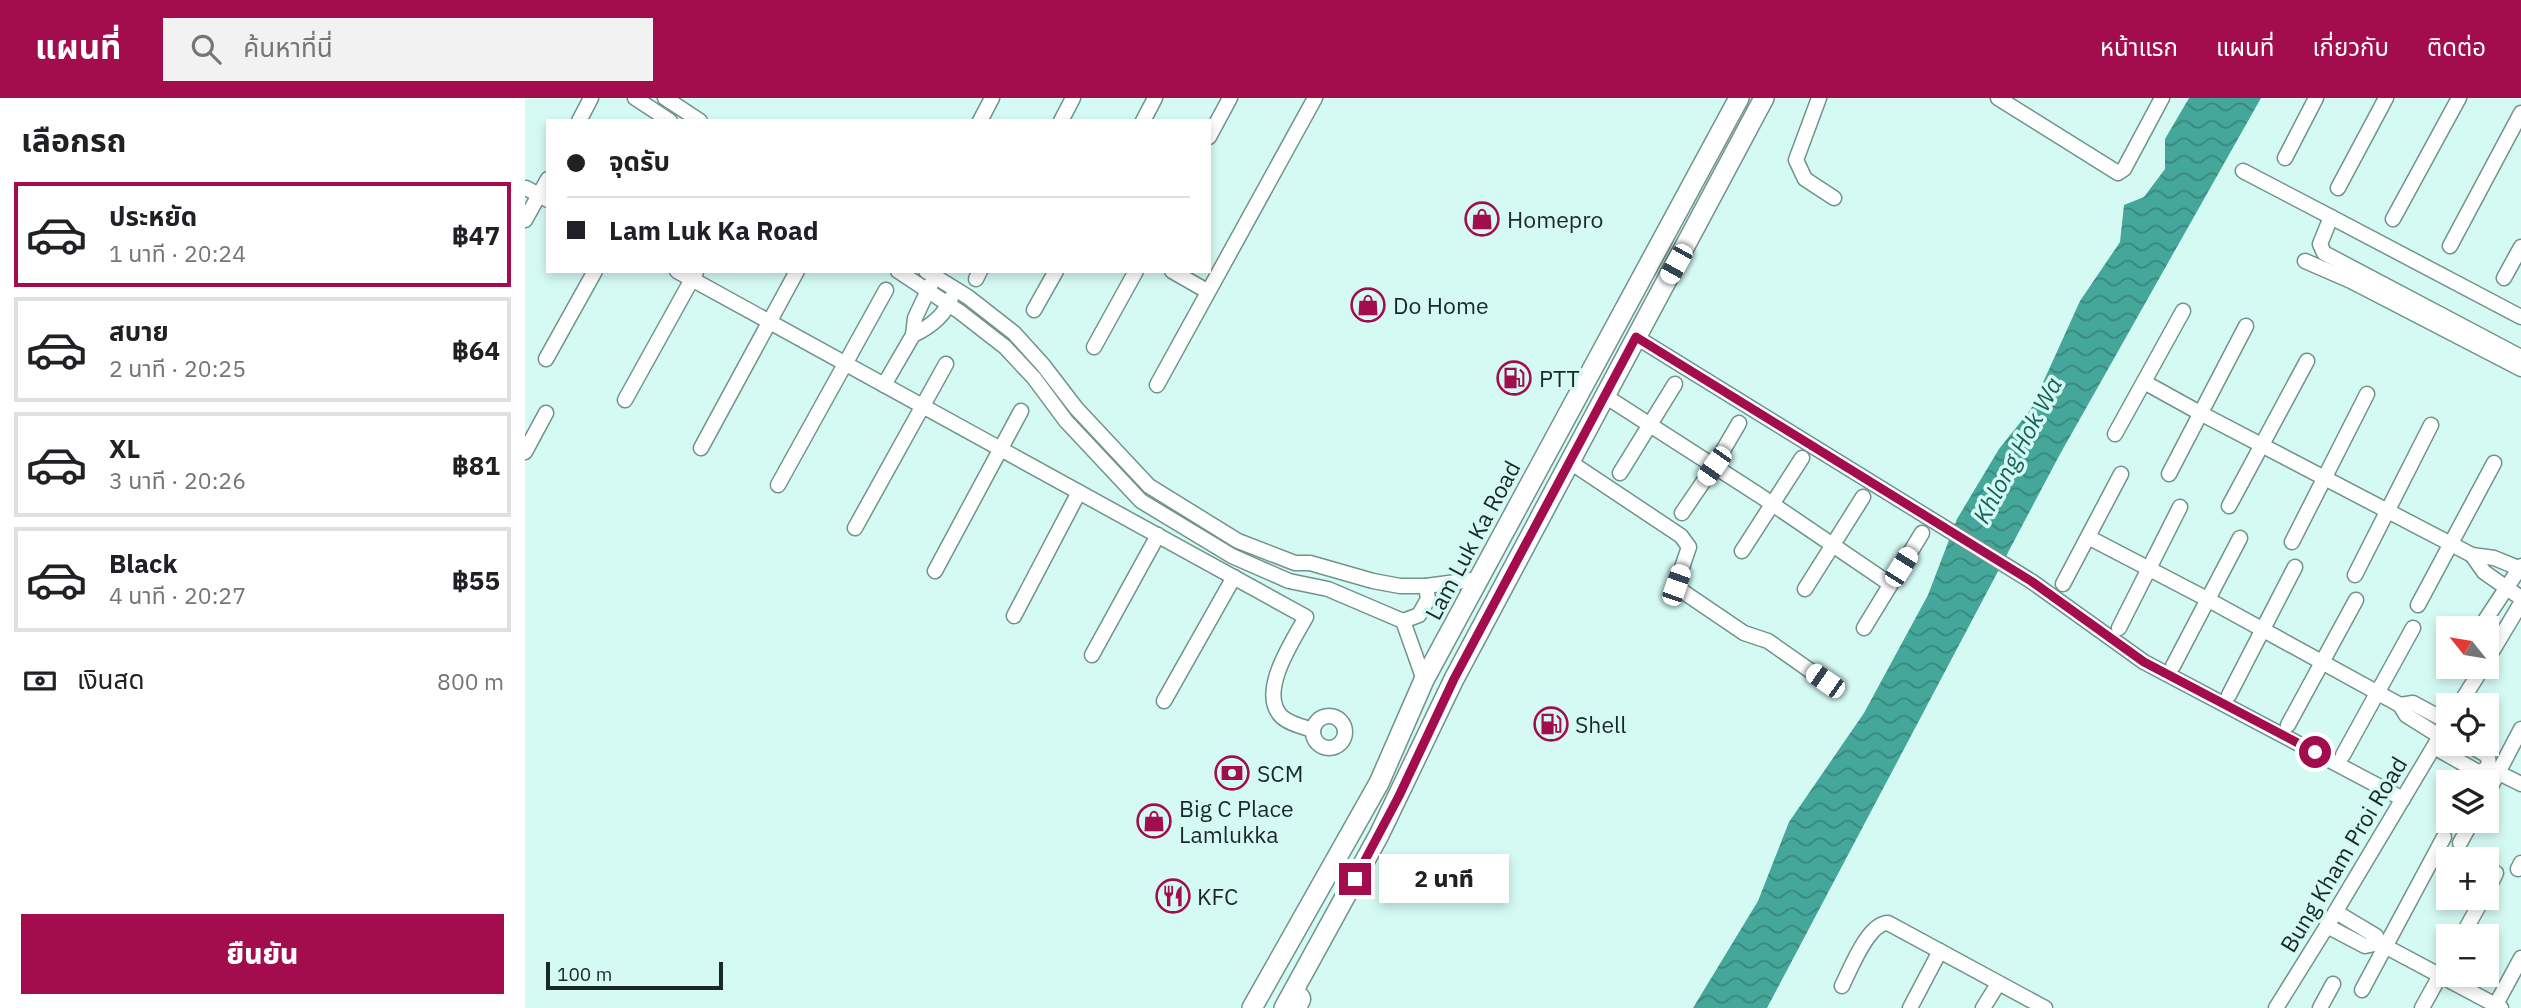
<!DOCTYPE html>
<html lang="th">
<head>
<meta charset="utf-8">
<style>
	body { margin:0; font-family:"IBM Plex Sans","Noto Sans Thai",sans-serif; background:#f2f2f2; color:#202124; height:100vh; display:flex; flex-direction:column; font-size:26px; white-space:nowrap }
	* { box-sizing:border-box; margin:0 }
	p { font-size:23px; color:#757577 }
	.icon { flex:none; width:38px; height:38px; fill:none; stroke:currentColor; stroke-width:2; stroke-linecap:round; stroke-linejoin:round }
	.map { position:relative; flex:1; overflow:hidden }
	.side { display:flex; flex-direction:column; background:#fff; width:525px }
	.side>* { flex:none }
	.banner { position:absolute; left:21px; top:21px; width:665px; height:154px; border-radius:0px; box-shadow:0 4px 10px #0003; display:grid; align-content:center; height:154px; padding:0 21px; background:#fff }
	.needle { width:46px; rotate:300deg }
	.buttons { position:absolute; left:1911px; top:518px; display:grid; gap:14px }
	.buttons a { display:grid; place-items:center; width:63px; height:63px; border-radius:0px; background:#fff; box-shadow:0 4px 10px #0003; font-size:35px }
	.scale { position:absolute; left:21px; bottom:18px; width:177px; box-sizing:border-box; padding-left:7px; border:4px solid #1a2826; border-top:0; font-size:19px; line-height:24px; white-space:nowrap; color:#1a2826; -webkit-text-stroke:5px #d5faf4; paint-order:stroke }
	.end { position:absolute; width:32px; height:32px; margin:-16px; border:9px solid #a30d4d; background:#fff; box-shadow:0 0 0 4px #fff }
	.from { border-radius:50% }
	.bubble { position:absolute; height:49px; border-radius:0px; background:#fff; box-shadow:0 4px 10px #0003; font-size:23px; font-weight:800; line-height:49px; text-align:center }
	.car { position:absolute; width:21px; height:42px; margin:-21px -10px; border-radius:9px; box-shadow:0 0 5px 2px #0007; background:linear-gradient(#fff 24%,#345 0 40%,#fff 0 76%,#345 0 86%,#fff 0) }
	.banner b { display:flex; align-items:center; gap:24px; height:66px; font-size:26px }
	.banner b+b { border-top:2px solid #e0e0e0 }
	.banner i { width:18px; height:18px; background:#202124 }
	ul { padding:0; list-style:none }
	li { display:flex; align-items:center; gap:21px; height:105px; margin:0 14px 10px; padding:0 7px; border:4px solid #e0e0e0; border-radius:0px }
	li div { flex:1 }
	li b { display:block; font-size:26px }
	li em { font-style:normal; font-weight:800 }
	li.active { border-color:#a30d4d }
	li>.icon { width:63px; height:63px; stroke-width:1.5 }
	h2 { padding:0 21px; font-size:32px; line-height:84px }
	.pay { display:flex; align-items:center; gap:18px; height:77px; padding:0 21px; font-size:26px }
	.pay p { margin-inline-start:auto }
	.action { display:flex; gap:14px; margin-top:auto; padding:14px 21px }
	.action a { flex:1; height:80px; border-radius:0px; background:#a30d4d; color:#fff; font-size:28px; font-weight:800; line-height:80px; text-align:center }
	header { display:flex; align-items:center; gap:42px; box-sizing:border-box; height:98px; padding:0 35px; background:#a30d4d; color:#fff }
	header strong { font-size:33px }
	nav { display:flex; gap:38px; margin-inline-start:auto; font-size:24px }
	.search { width:490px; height:63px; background:#f2f2f2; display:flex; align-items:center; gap:18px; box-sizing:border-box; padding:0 24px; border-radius:0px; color:#757577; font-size:26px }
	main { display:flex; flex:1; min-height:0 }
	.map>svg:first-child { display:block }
	.water { fill:url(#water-waves) }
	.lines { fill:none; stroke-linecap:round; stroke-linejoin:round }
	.street-casing { stroke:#71928d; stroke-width:17 }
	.secondary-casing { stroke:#71928d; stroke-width:22 }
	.highway-casing { stroke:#71928d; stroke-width:27 }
	.street { stroke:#fff; stroke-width:14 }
	.secondary { stroke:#fff; stroke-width:19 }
	.highway { stroke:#fff; stroke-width:24 }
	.route { stroke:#a30d4d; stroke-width:9 }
	.labels { text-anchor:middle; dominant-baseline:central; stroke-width:7; stroke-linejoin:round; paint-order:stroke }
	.poi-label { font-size:23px; fill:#1a2826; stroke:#d5faf4; text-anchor:start }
	.street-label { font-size:23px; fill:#1a2826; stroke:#d5faf4 }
	.water-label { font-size:24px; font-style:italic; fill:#14625a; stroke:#d5faf4 }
</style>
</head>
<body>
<header>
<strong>แผนที่</strong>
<div class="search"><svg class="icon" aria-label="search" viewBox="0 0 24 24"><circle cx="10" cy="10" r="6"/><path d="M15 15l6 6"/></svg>ค้นหาที่นี่</div>
<nav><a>หน้าแรก</a><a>แผนที่</a><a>เกี่ยวกับ</a><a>ติดต่อ</a></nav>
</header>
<main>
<section class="side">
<h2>เลือกรถ</h2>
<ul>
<li class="active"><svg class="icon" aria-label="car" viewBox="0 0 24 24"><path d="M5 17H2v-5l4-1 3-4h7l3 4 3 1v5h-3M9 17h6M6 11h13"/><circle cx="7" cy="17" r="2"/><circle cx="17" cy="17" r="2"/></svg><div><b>ประหยัด</b><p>1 นาที · 20:24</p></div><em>฿47</em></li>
<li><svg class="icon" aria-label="car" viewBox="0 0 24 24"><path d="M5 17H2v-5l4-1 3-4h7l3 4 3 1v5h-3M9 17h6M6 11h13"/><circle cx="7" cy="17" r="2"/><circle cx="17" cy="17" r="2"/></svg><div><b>สบาย</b><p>2 นาที · 20:25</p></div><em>฿64</em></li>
<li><svg class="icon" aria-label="car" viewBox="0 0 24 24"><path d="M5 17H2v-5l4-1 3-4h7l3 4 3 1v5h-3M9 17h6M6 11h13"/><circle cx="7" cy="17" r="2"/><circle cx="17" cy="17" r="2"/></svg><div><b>XL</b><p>3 นาที · 20:26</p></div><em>฿81</em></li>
<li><svg class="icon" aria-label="car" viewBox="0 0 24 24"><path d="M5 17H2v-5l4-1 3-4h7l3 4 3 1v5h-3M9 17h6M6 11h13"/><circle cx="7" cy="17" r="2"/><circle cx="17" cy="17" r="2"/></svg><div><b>Black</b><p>4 นาที · 20:27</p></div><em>฿55</em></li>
</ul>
<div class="pay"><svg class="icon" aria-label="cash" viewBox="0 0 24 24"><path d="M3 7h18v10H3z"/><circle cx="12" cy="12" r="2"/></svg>เงินสด<p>800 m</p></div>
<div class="action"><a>ยืนยัน</a></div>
</section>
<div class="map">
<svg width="1996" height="910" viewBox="0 0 1996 910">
	<defs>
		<pattern id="water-waves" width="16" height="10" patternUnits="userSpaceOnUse" patternTransform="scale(1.75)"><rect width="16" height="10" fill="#45a69a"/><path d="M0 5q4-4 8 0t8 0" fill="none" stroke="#39877d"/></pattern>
	</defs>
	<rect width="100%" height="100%" fill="#d5faf4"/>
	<polygon class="water" points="1664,0 1736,0 1534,358 1242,910 1168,910 1233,803 1264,724 1339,615 1403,497 1432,421 1474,351 1506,311 1555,203 1595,144 1599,107 1619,99 1640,71 1640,41"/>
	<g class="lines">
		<defs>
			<g id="street">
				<polyline points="110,0 145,23"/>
				<polyline points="140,0 175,23"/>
				<polyline points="1294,0 1271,62 1280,81 1309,100"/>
				<polyline points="1473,0 1593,75 1599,71 1637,0"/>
				<polyline points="54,23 66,0"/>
				<polyline points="455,23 467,0"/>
				<polyline points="536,23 548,0"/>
				<polyline points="618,23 630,0"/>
				<polyline points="684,39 705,0"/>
				<polyline points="1760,60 1791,0"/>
				<polyline points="1718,73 1806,119 1795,146 1799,155 1996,259"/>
				<polyline points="1,90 23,102"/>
				<polyline points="1813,90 1861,0"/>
				<polyline points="1806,119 1996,219"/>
				<polyline points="1868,121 1934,0"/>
				<polyline points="0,122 23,81"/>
				<polyline points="1925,148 1996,15"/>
				<polyline points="1780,163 1826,183 1996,271"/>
				<path d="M152 173 781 519C768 543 732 595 757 619 765 626 778 629 788 632"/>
				<polyline points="373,173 435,214 480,249 509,280 541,323 616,403 707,458 764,483 803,491 878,523 899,582"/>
				<polyline points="401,173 443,199 489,235 518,267 551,310 624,388 713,443 770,465 785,465 848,483 875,488 901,488 954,481"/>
				<polyline points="647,173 682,193"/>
				<polyline points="1979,180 1996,149"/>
				<polyline points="451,181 455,173"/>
				<polyline points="509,212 531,173"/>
				<path d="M388 237C405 229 420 218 426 200"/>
				<polyline points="1111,239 1506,483 1619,564 1878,701"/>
				<polyline points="569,249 611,173"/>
				<polyline points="21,261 70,173"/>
				<polyline points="1619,284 1675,315 1947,457 1969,460 1996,471"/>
				<polyline points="359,287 388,237 390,220 406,186"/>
				<polyline points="632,287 790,0"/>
				<polyline points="1080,298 1234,397 1365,486"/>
				<polyline points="100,302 171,174"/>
				<polyline points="1590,336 1658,213"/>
				<polyline points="176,350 272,173"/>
				<polyline points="0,354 21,315"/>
				<polyline points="1045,364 1156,438 1164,449 1151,487 1160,495 1219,535 1243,543 1300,583"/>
				<polyline points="1095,375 1150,286"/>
				<polyline points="1644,376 1721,228"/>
				<polyline points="253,387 361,192"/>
				<polyline points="1704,408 1782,263"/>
				<polyline points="1157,415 1189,368 1214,325"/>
				<polyline points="330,430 421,266"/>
				<polyline points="1563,439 1682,501 1875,607 1881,617 1916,639"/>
				<polyline points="1767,444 1842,296"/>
				<polyline points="1217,453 1277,360"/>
				<polyline points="1947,457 1959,474 1996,500"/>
				<polyline points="410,473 496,313"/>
				<polyline points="1830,477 1906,327"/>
				<polyline points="1538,486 1596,376"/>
				<polyline points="1280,491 1338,399"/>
				<polyline points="1893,507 1969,365"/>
				<polyline points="489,518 554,394"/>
				<polyline points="878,523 894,517 903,501 901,488"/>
				<polyline points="1339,530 1397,435"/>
				<polyline points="1594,530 1655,409"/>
				<polyline points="1955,530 1996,468"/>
				<polyline points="567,557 633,437"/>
				<polyline points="1962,562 1996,505"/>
				<polyline points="1648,568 1715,440"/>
				<polyline points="1704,597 1770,469"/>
				<polyline points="639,603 709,479"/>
				<polyline points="1875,607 1888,605 1923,624"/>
				<polyline points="1934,607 1958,569"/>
				<circle cx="804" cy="634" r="16"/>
				<polyline points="1763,627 1831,502"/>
				<polyline points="1942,646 1963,658 1964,670"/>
				<polyline points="1909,649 1953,674 1964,670 1996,686"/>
				<polyline points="1818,657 1888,530"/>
				<polyline points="1962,696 1996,631"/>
				<polyline points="1935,745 1947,723"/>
				<polyline points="1993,771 1996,765"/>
				<polyline points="1962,793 1971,775"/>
				<polyline points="1811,814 1851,838 1854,845 1976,910"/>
				<polyline points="1802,828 1840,848 1854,845"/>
				<polyline points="1937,838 1958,800"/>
				<path d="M1317 888C1325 872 1343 825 1363 825L1520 910"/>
				<polyline points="1837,892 1919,739"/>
				<polyline points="1385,910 1415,853"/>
				<polyline points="1458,910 1473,886"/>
				<polyline points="1751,910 1802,828 1923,625"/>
				<polyline points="1795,910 1808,886"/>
				<polyline points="1897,910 1923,863"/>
				<polyline points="1969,910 1996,860"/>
			</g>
			<g id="secondary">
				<polyline points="727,910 854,685 899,582 1214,0"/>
				<polyline points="759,910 854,737 929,581 1239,0"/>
			</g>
			<polyline id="highway" points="768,910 773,901"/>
		</defs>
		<use href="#street" class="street-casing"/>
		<use href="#secondary" class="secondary-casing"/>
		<use href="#highway" class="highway-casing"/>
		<use href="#street" class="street"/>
		<use href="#secondary" class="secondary"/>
		<use href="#highway" class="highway"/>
	</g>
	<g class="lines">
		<polyline class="route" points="830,781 874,698 929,581 1111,239 1506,483 1619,564 1790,654"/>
	</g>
	<defs>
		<symbol id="shop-ring" viewBox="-11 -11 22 22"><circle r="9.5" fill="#d5faf4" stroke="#a30d4d" stroke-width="1.5"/><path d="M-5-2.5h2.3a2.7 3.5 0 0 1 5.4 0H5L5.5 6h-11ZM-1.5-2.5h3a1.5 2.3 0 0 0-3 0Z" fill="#a30d4d"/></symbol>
		<symbol id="fuel-ring" viewBox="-11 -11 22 22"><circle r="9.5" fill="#d5faf4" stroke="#a30d4d" stroke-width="1.5"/><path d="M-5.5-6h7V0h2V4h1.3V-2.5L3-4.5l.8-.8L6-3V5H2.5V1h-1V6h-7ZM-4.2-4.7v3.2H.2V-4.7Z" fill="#a30d4d"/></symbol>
		<symbol id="bank-ring" viewBox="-11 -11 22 22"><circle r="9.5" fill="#d5faf4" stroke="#a30d4d" stroke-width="1.5"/><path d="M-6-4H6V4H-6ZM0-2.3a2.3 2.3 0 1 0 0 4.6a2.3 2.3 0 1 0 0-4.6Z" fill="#a30d4d"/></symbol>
		<symbol id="restaurant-ring" viewBox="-11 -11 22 22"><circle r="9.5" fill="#d5faf4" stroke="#a30d4d" stroke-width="1.5"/><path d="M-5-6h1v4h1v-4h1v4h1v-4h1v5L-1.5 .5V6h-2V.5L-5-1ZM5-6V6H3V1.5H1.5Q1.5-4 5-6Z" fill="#a30d4d"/></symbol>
	</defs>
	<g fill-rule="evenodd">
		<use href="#shop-ring" x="938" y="102" width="38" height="38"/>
		<use href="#shop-ring" x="824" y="188" width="38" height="38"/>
		<use href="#fuel-ring" x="970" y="261" width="38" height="38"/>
		<use href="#fuel-ring" x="1007" y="607" width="38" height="38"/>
		<use href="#bank-ring" x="688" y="656" width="38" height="38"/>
		<use href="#shop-ring" x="610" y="704" width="38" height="38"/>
		<use href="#restaurant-ring" x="629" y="779" width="38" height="38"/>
	</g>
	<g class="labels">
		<g class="poi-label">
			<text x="982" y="121">Homepro</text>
			<text x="868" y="207">Do Home</text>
			<text x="1014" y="280">PTT</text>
			<text x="1050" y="626">Shell</text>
			<text x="732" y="675">SCM</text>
			<text x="654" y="710">Big C Place<tspan x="654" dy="26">Lamlukka</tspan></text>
			<text x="672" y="798">KFC</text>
		</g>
		<g class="street-label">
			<text transform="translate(947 442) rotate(-62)">Lam Luk Ka Road</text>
			<text transform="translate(1818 756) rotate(-59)">Bung Kham Proi Road</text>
		</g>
		<g class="water-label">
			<text transform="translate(1492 352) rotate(-62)">Khlong Hok Wa</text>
		</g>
	</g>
</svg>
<div class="buttons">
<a><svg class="needle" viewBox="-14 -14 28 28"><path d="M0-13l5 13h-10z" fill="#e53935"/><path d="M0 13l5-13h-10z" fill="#757577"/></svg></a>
<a><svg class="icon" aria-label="locate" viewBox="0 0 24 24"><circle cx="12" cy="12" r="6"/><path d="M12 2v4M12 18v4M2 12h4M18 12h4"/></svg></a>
<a><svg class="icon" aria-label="layers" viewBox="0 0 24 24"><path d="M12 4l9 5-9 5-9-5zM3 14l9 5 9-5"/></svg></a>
<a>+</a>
<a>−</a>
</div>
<div class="scale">100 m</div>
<i class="end from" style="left:1790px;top:654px"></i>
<i class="end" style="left:830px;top:781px"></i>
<div class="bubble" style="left:854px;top:756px;width:130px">2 นาที</div>
<i class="car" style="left:1151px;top:166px;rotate:209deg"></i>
<i class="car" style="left:1189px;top:368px;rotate:215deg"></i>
<i class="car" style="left:1376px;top:469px;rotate:32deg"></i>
<i class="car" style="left:1151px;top:487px;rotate:19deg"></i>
<i class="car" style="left:1300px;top:583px;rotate:305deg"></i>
<div class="banner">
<b><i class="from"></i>จุดรับ</b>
<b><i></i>Lam Luk Ka Road</b>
</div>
</div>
</main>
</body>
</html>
